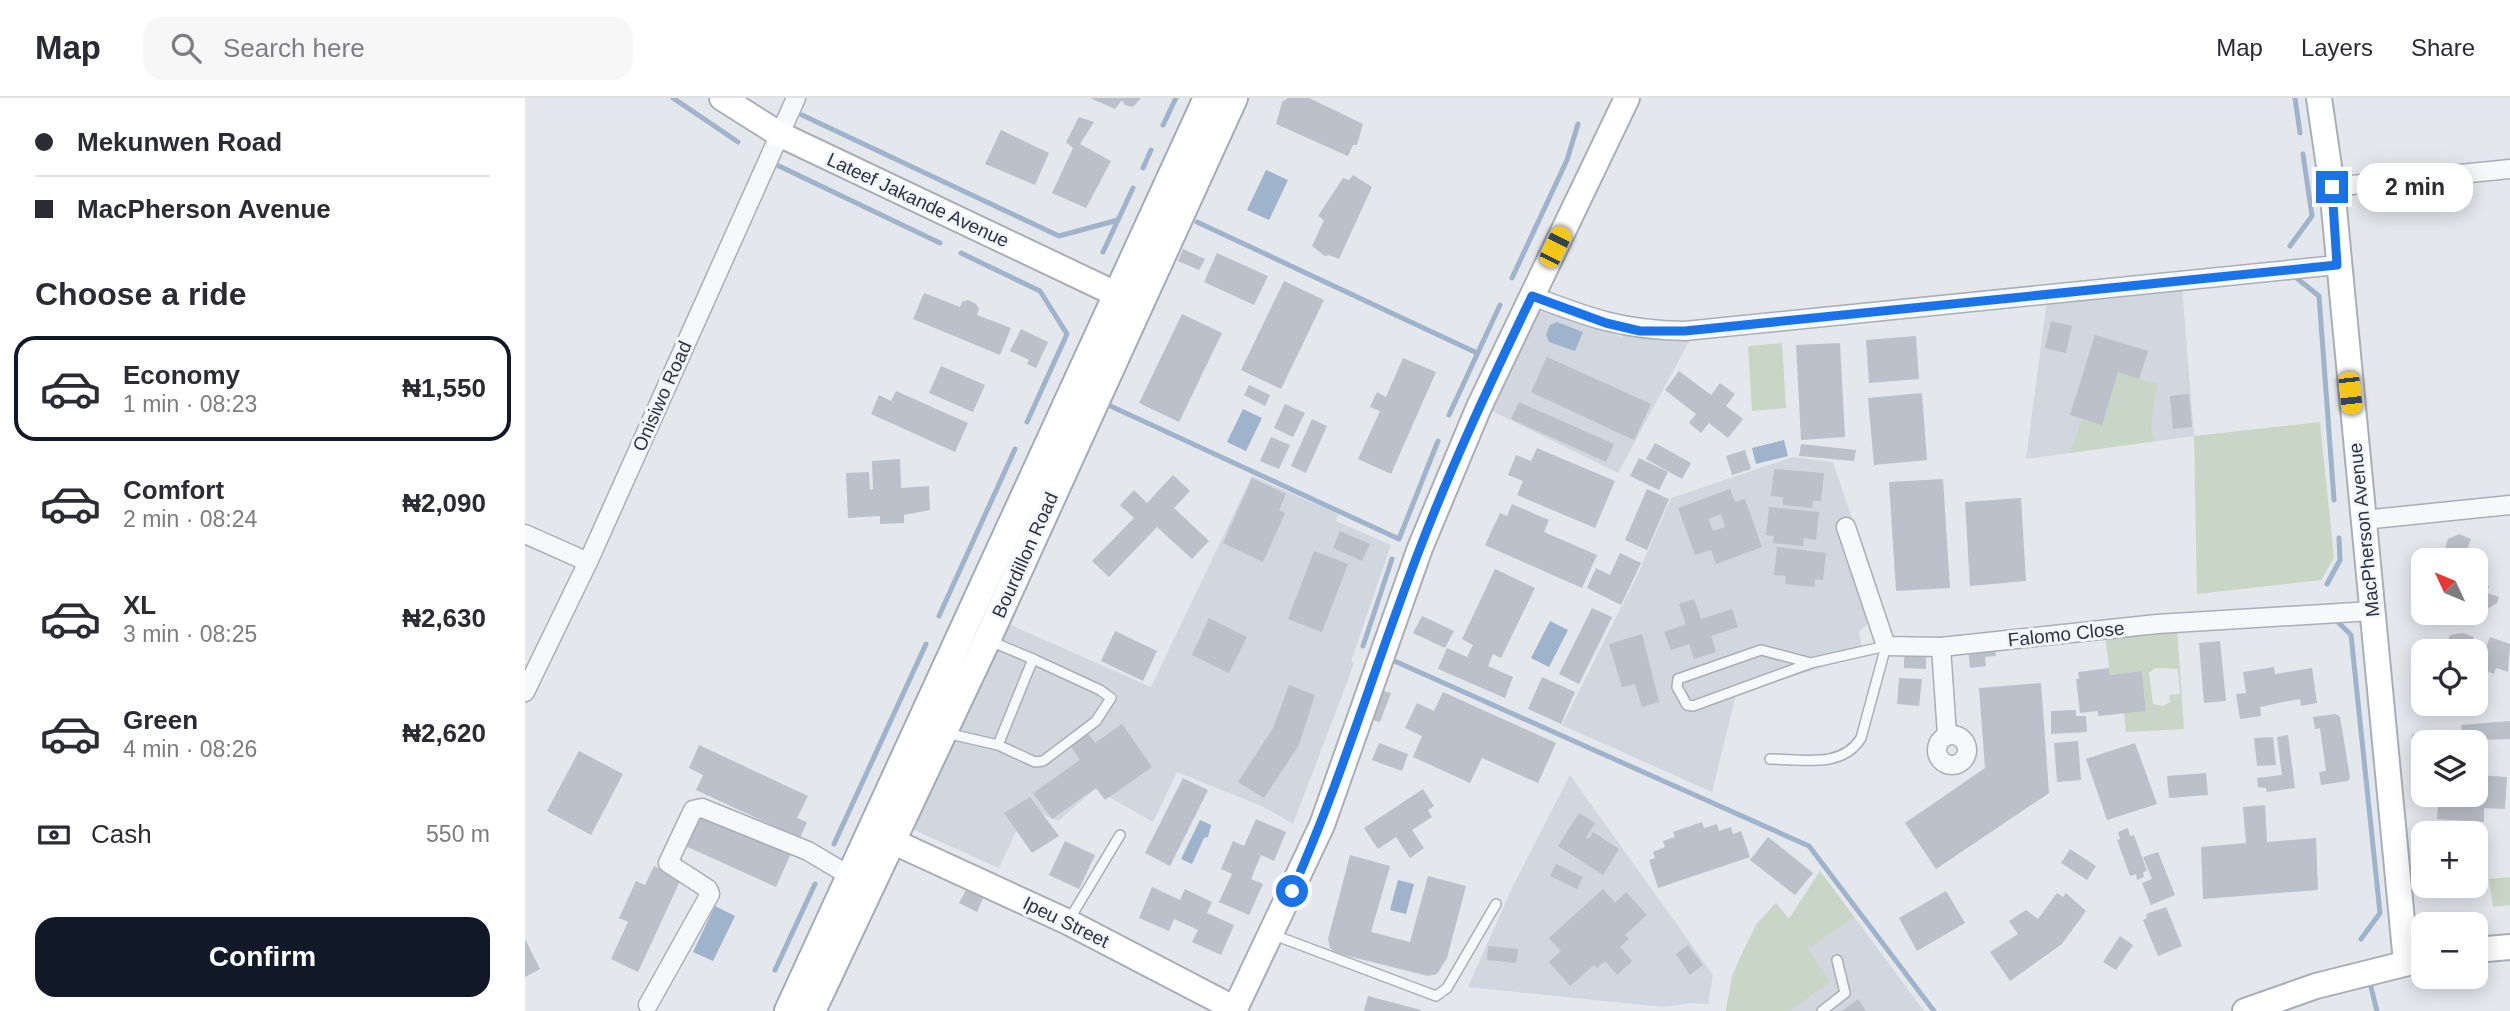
<!DOCTYPE html>
<html lang="en">
<head>
<meta charset="utf-8">
<style>
	body { margin:0; font-family:Helvetica,sans-serif; background:#f7f7f7; color:#2b2b33; height:100vh; display:flex; flex-direction:column; font-size:26px; white-space:nowrap }
	* { box-sizing:border-box; margin:0 }
	p { font-size:23px; color:#7c7c81 }
	.icon { flex:none; width:38px; height:38px; fill:none; stroke:currentColor; stroke-width:2; stroke-linecap:round; stroke-linejoin:round }
	.map { position:relative; flex:1; overflow:hidden }
	.details { display:flex; flex-direction:column; background:#fff; width:525px }
	.details>* { flex:none }
	.banner { display:grid; align-content:center; height:154px; padding:0 35px; background:#fff }
	.needle { width:46px; rotate:314deg }
	.tools { position:absolute; left:1886px; top:450px; display:grid; gap:14px }
	.tools a { display:grid; place-items:center; width:77px; height:77px; border-radius:14px; background:#fff; box-shadow:0 4px 18px #0003; font-size:35px }
	.end { position:absolute; width:32px; height:32px; margin:-16px; border:9px solid #1a73e8; background:#fff; box-shadow:0 0 0 4px #fff }
	.from { border-radius:50% }
	.bubble { position:absolute; height:49px; border-radius:21px; background:#fff; box-shadow:0 4px 18px #0003; font-size:23px; font-weight:700; line-height:49px; text-align:center }
	.car { position:absolute; width:21px; height:42px; margin:-21px -10px; border-radius:9px; box-shadow:0 0 5px 2px #0007; background:linear-gradient(#f5c518 24%,#345 0 40%,#f5c518 0 76%,#345 0 86%,#f5c518 0) }
	.banner b { display:flex; align-items:center; gap:24px; height:66px; font-size:26px }
	.banner b+b { border-top:2px solid #e1e1e2 }
	.banner i { width:18px; height:18px; background:#2b2b33 }
	ul { padding:0; list-style:none }
	li { display:flex; align-items:center; gap:21px; height:105px; margin:0 14px 10px; padding:0 21px; border:4px solid transparent; border-radius:21px }
	li div { flex:1 }
	li b { display:block; font-size:26px }
	li em { font-style:normal; font-weight:700 }
	li.on { border-color:#111827 }
	li>.icon { width:63px; height:63px; stroke-width:1.5 }
	h2 { padding:0 35px; font-size:32px; line-height:84px }
	.pay { display:flex; align-items:center; gap:18px; height:77px; padding:0 35px; font-size:26px }
	.pay p { margin-inline-start:auto }
	.cta { display:flex; gap:14px; margin-top:auto; padding:14px 35px }
	.cta a { flex:1; height:80px; border-radius:21px; background:#111827; color:#fff; font-size:28px; font-weight:700; line-height:80px; text-align:center }
	header { display:flex; align-items:center; gap:42px; box-sizing:border-box; height:98px; padding:0 35px; background:#fff; border-bottom:2px solid #e1e1e2 }
	header strong { font-size:33px }
	nav { display:flex; gap:38px; margin-inline-start:auto; font-size:24px }
	.search { width:490px; height:63px; background:#f7f7f7; display:flex; align-items:center; gap:18px; box-sizing:border-box; padding:0 24px; border-radius:21px; color:#7c7c81; font-size:26px }
	main { display:flex; flex:1; min-height:0 }
	.map>svg:first-child { display:block }
	.built { fill:#d2d6de }
	.green { fill:#c9d6c5; fill-rule:evenodd }
	.water { fill:#9fb4cc }
	.lines { fill:none; stroke-linecap:round; stroke-linejoin:round }
	.stream { stroke:#9fb4cc; stroke-width:5 }
	.building { fill:#bbc0ca; fill-rule:evenodd }
	.lane-casing { stroke:#a9aeb7; stroke-width:12 }
	.street-casing { stroke:#a9aeb7; stroke-width:21 }
	.secondary-casing { stroke:#a9aeb7; stroke-width:28 }
	.primary-casing { stroke:#a3abb8; stroke-width:30 }
	.lane { stroke:#f7f8fa; stroke-width:9 }
	.street { stroke:#f7f8fa; stroke-width:18 }
	.secondary { stroke:#fff; stroke-width:24 }
	.primary { stroke:#fff; stroke-width:26 }
	.route { stroke:#1a73e8; stroke-width:9 }
	.labels { text-anchor:middle; dominant-baseline:central; stroke-width:6; stroke-linejoin:round; paint-order:stroke }
	.street-label { font-size:19px; fill:#2b3445; stroke:#f4f6f9 }
</style>
</head>
<body>
<header>
<strong>Map</strong>
<div class="search"><svg class="icon" aria-label="search" viewBox="0 0 24 24"><circle cx="10" cy="10" r="6"/><path d="M15 15l6 6"/></svg>Search here</div>
<nav><a>Map</a><a>Layers</a><a>Share</a></nav>
</header>
<main>
<section class="details">
<div class="banner">
<b><i class="from"></i>Mekunwen Road</b>
<b><i></i>MacPherson Avenue</b>
</div>
<h2>Choose a ride</h2>
<ul>
<li class="on"><svg class="icon" aria-label="car" viewBox="0 0 24 24"><path d="M5 17H2v-5l4-1 3-4h7l3 4 3 1v5h-3M9 17h6M6 11h13"/><circle cx="7" cy="17" r="2"/><circle cx="17" cy="17" r="2"/></svg><div><b>Economy</b><p>1 min · 08:23</p></div><em>₦1,550</em></li>
<li><svg class="icon" aria-label="car" viewBox="0 0 24 24"><path d="M5 17H2v-5l4-1 3-4h7l3 4 3 1v5h-3M9 17h6M6 11h13"/><circle cx="7" cy="17" r="2"/><circle cx="17" cy="17" r="2"/></svg><div><b>Comfort</b><p>2 min · 08:24</p></div><em>₦2,090</em></li>
<li><svg class="icon" aria-label="car" viewBox="0 0 24 24"><path d="M5 17H2v-5l4-1 3-4h7l3 4 3 1v5h-3M9 17h6M6 11h13"/><circle cx="7" cy="17" r="2"/><circle cx="17" cy="17" r="2"/></svg><div><b>XL</b><p>3 min · 08:25</p></div><em>₦2,630</em></li>
<li><svg class="icon" aria-label="car" viewBox="0 0 24 24"><path d="M5 17H2v-5l4-1 3-4h7l3 4 3 1v5h-3M9 17h6M6 11h13"/><circle cx="7" cy="17" r="2"/><circle cx="17" cy="17" r="2"/></svg><div><b>Green</b><p>4 min · 08:26</p></div><em>₦2,620</em></li>
</ul>
<div class="pay"><svg class="icon" aria-label="cash" viewBox="0 0 24 24"><path d="M3 7h18v10H3z"/><circle cx="12" cy="12" r="2"/></svg>Cash<p>550 m</p></div>
<div class="cta"><a>Confirm</a></div>
</section>
<div class="map">
<svg width="1985" height="913" viewBox="0 0 1985 913">
	<rect width="100%" height="100%" fill="#e4e7ec"/>
	<g class="built">
		<polygon points="1657,189 1669,338 1501,361 1522,202"/>
		<polygon points="1022,212 1097,239 1099,234 1107,239 1168,236 1093,375 959,309 998,219"/>
		<polygon points="1268,359 1308,364 1359,515 1334,533 1338,557 1211,596 1187,694 1037,627 1113,476 1146,400"/>
		<polygon points="727,378 813,416 811,423 866,447 826,563 829,565 821,587 768,726 739,709 652,674 628,724 570,691 533,723 502,710 474,770 387,731 481,525 626,589"/>
		<polygon points="1045,677 1188,877 1183,906 1166,905 1139,909 943,889 988,788"/>
		<polygon points="1295,773 1399,913 1201,913 1207,877 1231,826 1251,805 1264,821"/>
	</g>
	<g class="green">
		<polygon points="1257,245 1261,310 1227,313 1223,248"/>
		<polygon points="1593,274 1632,286 1626,328 1629,343 1545,355 1557,321 1577,326"/>
		<polygon points="1795,324 1809,460 1796,482 1672,496 1669,338"/>
		<path d="M1652 529 1659 631 1601 634 1599 615 1621 612 1617 573 1585 577 1580 536ZM1630 570 1653 571 1655 596 1644 597 1645 604 1638 608 1628 606 1624 575Z"/>
		<path d="M1295 773 1329 819 1283 851 1305 884 1265 913H1201C1208 870 1221 837 1251 805L1264 821Z"/>
		<polygon points="1985,779 1985,807 1968,809 1964,781"/>
	</g>
	<g class="water">
		<polygon points="741,72 763,82 744,122 722,112"/>
		<polygon points="1032,224 1058,234 1050,253 1024,244 1021,237 1025,227"/>
		<polygon points="718,311 737,320 721,353 702,344"/>
		<polygon points="1259,342 1263,358 1231,366 1227,350"/>
		<polygon points="1025,523 1043,532 1024,569 1006,560"/>
		<polygon points="675,722 686,727 683,739 679,740 667,766 656,761"/>
		<polygon points="873,782 889,786 881,816 865,812"/>
		<polygon points="190,808 210,818 188,863 168,854"/>
	</g>
	<g class="lines">
		<g class="stream">
			<polyline points="148,0 213,44"/>
			<polyline points="1770,0 1775,35"/>
			<polyline points="277,17 534,138 593,122"/>
			<polyline points="638,27 651,0"/>
			<polyline points="254,68 415,145"/>
			<polyline points="618,70 626,52"/>
			<polyline points="672,124 952,255"/>
			<polyline points="1765,148 1787,118 1778,56"/>
			<polyline points="578,154 608,90"/>
			<polyline points="436,155 515,193 542,236 502,324"/>
			<polyline points="1769,178 1794,198 1809,402"/>
			<polyline points="987,180 1042,62 1053,26"/>
			<polyline points="579,305 874,441 913,343"/>
			<polyline points="924,317 975,207"/>
			<polyline points="1802,486 1815,462 1814,440"/>
			<polyline points="414,518 490,351"/>
			<polyline points="1809,520 1826,537 1855,815 1836,841"/>
			<polyline points="838,548 867,461"/>
			<polyline points="865,561 1284,748 1409,913"/>
			<polyline points="309,746 401,546"/>
			<polyline points="250,872 290,786"/>
			<polyline points="1844,881 1852,913"/>
		</g>
	</g>
	<g class="building">
		<polygon points="565,0 616,0 608,9 600,7 597,2 590,11"/>
		<polygon points="763,0 784,0 838,26 832,47 828,47 823,58 751,26 757,4"/>
		<polygon points="554,19 569,24 555,46 586,63 561,110 527,95 548,50 541,44"/>
		<polygon points="476,32 524,55 510,87 460,66"/>
		<polygon points="828,77 847,89 814,161 804,157 800,158 787,148 799,122 793,118 818,80 824,82"/>
		<polygon points="658,151 680,161 674,172 653,163"/>
		<polygon points="692,155 743,178 729,207 679,184"/>
		<polygon points="759,183 799,202 756,291 716,272"/>
		<polygon points="399,195 435,209 437,204 443,202 451,206 454,211 452,217 486,230 475,257 388,221"/>
		<polygon points="657,216 697,235 654,324 614,305"/>
		<polygon points="1526,223 1547,228 1541,255 1520,250"/>
		<polygon points="496,231 523,244 511,270 502,266 504,262 485,253"/>
		<polygon points="1570,237 1623,253 1614,281 1593,274 1577,327 1545,317"/>
		<polygon points="1391,238 1394,281 1344,285 1341,242"/>
		<polygon points="1315,245 1320,339 1276,342 1271,247"/>
		<polygon points="1022,259 1126,306 1109,342 1006,294"/>
		<polygon points="878,260 911,274 866,376 833,361 855,313 845,309 852,294 861,299"/>
		<polygon points="416,268 460,287 448,314 404,295"/>
		<polygon points="1154,273 1186,297 1195,285 1210,296 1201,308 1218,321 1203,340 1184,325 1176,335 1164,325 1171,316 1140,292"/>
		<polygon points="724,287 745,297 740,308 719,297"/>
		<polygon points="371,293 443,325 430,354 346,316 354,297 366,303"/>
		<polygon points="1397,295 1402,362 1349,367 1343,300"/>
		<polygon points="1664,296 1667,329 1648,331 1645,298"/>
		<polygon points="994,304 1089,346 1081,364 986,321"/>
		<polygon points="760,306 780,315 768,339 749,330"/>
		<polygon points="787,321 802,328 781,375 766,368"/>
		<polygon points="746,339 765,347 754,371 735,363"/>
		<polygon points="1130,345 1166,365 1157,381 1121,361"/>
		<polygon points="1276,346 1331,352 1329,363 1274,358"/>
		<polygon points="1012,350 1090,383 1070,430 992,397 998,383 983,377 991,357 1006,363"/>
		<polygon points="1220,352 1226,371 1207,377 1201,358"/>
		<polygon points="1114,360 1143,374 1134,392 1105,378"/>
		<polygon points="375,361 376,390 404,388 405,412 379,417 379,425 355,426 355,418 323,420 321,375 344,374 345,392 348,391 347,363"/>
		<polygon points="1249,371 1299,375 1296,403 1288,403 1287,410 1258,407 1258,399 1246,398"/>
		<polygon points="648,377 665,393 649,410 684,443 667,461 632,429 584,479 567,463 609,420 595,407 609,392 622,405"/>
		<polygon points="727,380 761,396 754,412 760,415 738,464 698,445"/>
		<polygon points="1418,381 1425,490 1371,493 1364,384"/>
		<polygon points="1122,391 1144,401 1122,452 1100,442"/>
		<path d="M1205 391 1210 404 1220 401 1237 449 1191 466 1186 452 1170 457 1153 410ZM1196 416 1200 429 1188 433 1183 421Z"/>
		<polygon points="1496,400 1501,483 1445,488 1440,404"/>
		<polygon points="987,406 1024,422 1019,434 1072,457 1057,490 960,447 975,415 982,418"/>
		<polygon points="1244,409 1294,414 1291,442 1279,440 1278,448 1248,445 1249,438 1241,437"/>
		<polygon points="815,433 845,446 837,463 808,450"/>
		<polygon points="1934,436 1946,441 1938,462 1925,462 1920,451 1923,441"/>
		<polygon points="1252,449 1301,455 1298,482 1290,481 1290,489 1260,486 1261,478 1249,477"/>
		<polygon points="789,453 823,466 797,534 763,521"/>
		<polygon points="1095,455 1116,465 1096,507 1062,490 1071,470 1085,477"/>
		<polygon points="970,471 1010,490 976,560 968,556 963,568 988,579 980,600 913,571 922,550 942,559 948,547 937,541"/>
		<polygon points="1951,483 1964,488 1962,495 1974,499 1972,505 1960,512 1957,521 1939,515 1951,514"/>
		<polygon points="1169,501 1176,521 1207,511 1213,529 1186,538 1191,554 1169,561 1164,546 1146,552 1139,534 1161,526 1154,506"/>
		<polygon points="1067,510 1087,519 1054,586 1034,576"/>
		<polygon points="897,518 929,533 920,550 888,535"/>
		<polygon points="684,520 722,539 704,575 667,557"/>
		<polygon points="590,533 632,553 618,583 576,563"/>
		<polygon points="1938,535 1949,539 1947,544 1961,549 1965,539 1985,546 1983,574 1971,570 1969,576 1951,569 1951,553 1920,550 1925,537"/>
		<polygon points="1117,536 1134,604 1117,609 1110,586 1097,589 1084,546"/>
		<polygon points="1695,543 1701,603 1679,605 1674,545"/>
		<polygon points="1470,547 1471,558 1460,559 1461,568 1445,570 1443,549"/>
		<polygon points="1386,552 1401,552 1401,571 1379,570 1379,560"/>
		<polygon points="1749,569 1750,576 1787,570 1792,605 1776,608 1775,601 1758,604 1735,609 1736,618 1715,621 1711,596 1721,595 1718,574"/>
		<polygon points="1584,570 1585,577 1617,573 1621,613 1573,618 1573,613 1555,615 1551,581 1554,581 1553,574"/>
		<polygon points="1017,579 1050,594 1036,626 1003,611"/>
		<polygon points="1374,580 1397,581 1394,608 1372,606"/>
		<polygon points="1516,585 1524,695 1411,771 1380,725 1460,670 1454,590"/>
		<polygon points="764,587 790,597 774,647 739,700 713,684 748,630"/>
		<polygon points="855,592 866,595 855,624 844,621"/>
		<polygon points="918,594 1031,645 1013,685 957,660 945,685 888,659 897,638 880,630 892,605 909,613"/>
		<polygon points="1551,612 1551,618 1561,618 1562,634 1526,636 1526,613"/>
		<polygon points="1811,616 1815,619 1825,679 1823,683 1796,687 1794,674 1801,673 1795,630 1790,631 1788,619"/>
		<polygon points="1985,623 1985,641 1899,644 1899,648 1888,649 1887,636 1937,632 1936,627"/>
		<polygon points="597,626 627,669 580,702 571,690 527,721 508,695 555,662 544,646 562,634 570,645"/>
		<polygon points="1763,637 1770,690 1742,694 1741,690 1733,689 1732,680 1757,677 1752,639"/>
		<polygon points="1748,639 1751,667 1732,668 1729,640"/>
		<polygon points="1553,643 1556,682 1532,684 1529,645"/>
		<polygon points="854,645 883,656 877,673 847,662"/>
		<polygon points="1610,645 1632,706 1582,722 1561,661"/>
		<polygon points="174,647 283,698 272,720 282,724 275,740 171,692 178,677 164,670"/>
		<polygon points="54,653 98,676 66,737 22,713"/>
		<polygon points="1681,675 1683,697 1644,700 1642,678"/>
		<polygon points="1951,677 1982,679 1980,711 1959,710 1959,724 1912,721 1914,696 1951,696"/>
		<polygon points="658,680 683,692 645,768 620,755"/>
		<polygon points="898,691 909,708 903,712 907,719 887,732 899,750 885,760 871,739 853,751 839,730"/>
		<polygon points="505,699 534,738 507,755 479,715"/>
		<polygon points="1740,707 1742,744 1791,740 1793,792 1678,801 1676,749 1721,745 1718,709"/>
		<polygon points="172,710 267,753 251,789 156,746"/>
		<polygon points="1054,715 1070,725 1061,739 1064,741 1068,734 1094,751 1078,777 1033,748"/>
		<polygon points="731,721 761,734 749,763 736,757 726,781 738,786 724,817 694,804 707,776 696,771 708,743 719,748"/>
		<polygon points="1177,724 1179,730 1192,726 1194,733 1206,729 1208,736 1216,733 1225,759 1133,790 1124,762 1130,760 1128,754 1140,749 1138,743 1150,739 1148,734"/>
		<polygon points="1603,730 1605,738 1609,737 1622,773 1618,774 1619,779 1612,782 1611,776 1605,778 1592,742 1595,741 1593,734"/>
		<polygon points="1243,739 1288,775 1270,797 1225,762"/>
		<polygon points="540,743 570,757 554,791 524,777"/>
		<polygon points="1545,751 1571,768 1562,782 1536,765"/>
		<polygon points="1633,754 1650,797 1626,807 1617,785 1627,781 1618,759"/>
		<polygon points="825,757 865,768 846,834 885,844 903,778 941,788 922,860 912,876 903,878 811,855 805,850 803,841"/>
		<polygon points="1031,766 1058,779 1052,791 1025,778"/>
		<polygon points="129,768 156,781 113,874 86,861 103,824 94,820 111,783 120,787"/>
		<polygon points="627,789 655,802 660,791 687,804 682,815 709,827 696,857 667,844 673,832 649,821 644,833 614,820"/>
		<polygon points="1078,791 1090,805 1101,794 1122,817 1100,837 1104,841 1095,849 1107,863 1092,877 1080,863 1072,870 1069,867 1045,888 1024,864 1036,853 1024,840"/>
		<polygon points="441,792 458,800 452,814 434,805"/>
		<polygon points="1421,793 1440,825 1392,853 1374,820"/>
		<polygon points="1532,795 1538,799 1541,795 1561,813 1537,846 1485,883 1465,854 1493,836 1484,823 1501,812 1513,821"/>
		<polygon points="1641,809 1657,848 1633,858 1618,822 1622,820 1621,816"/>
		<polygon points="1595,838 1608,847 1591,872 1578,864"/>
		<polygon points="0,841 15,871 0,879"/>
		<polygon points="1163,847 1178,867 1165,877 1151,856"/>
		<polygon points="963,848 993,851 991,865 962,862"/>
		<polygon points="843,898 896,912 896,913 839,913"/>
		<polygon points="1333,901 1341,913 1317,913"/>
	</g>
	<g class="lines">
		<defs>
			<g id="lane">
				<polyline points="465,543 508,561"/>
				<polyline points="421,635 473,647 508,561 575,592 586,600 571,623 518,663 510,664 473,647"/>
				<path d="M1245 661C1277 661 1317 671 1336 640L1361 548 1286 565 1168 608 1162 607 1152 589 1153 581 1236 552 1286 565"/>
				<polyline points="544,822 595,737"/>
				<polyline points="749,837 911,898 922,890 971,806"/>
				<polyline points="1297,913 1320,895 1312,862"/>
			</g>
			<g id="street">
				<polyline points="1807,89 1985,71"/>
				<path d="M1007 198C1065 220 1097 232 1160 233L1812 167"/>
				<polyline points="1838,422 1985,407"/>
				<polyline points="1321,429 1361,548 1416,549 1632,526 1847,513"/>
				<polyline points="0,436 63,464"/>
				<polyline points="1416,549 1422,637"/>
				<polyline points="0,594 63,464 271,0"/>
				<circle cx="1427" cy="652" r="15"/>
				<polyline points="123,907 185,796 183,791 143,765 168,712 177,710 283,753 325,778"/>
			</g>
			<g id="secondary">
				<polyline points="197,0 254,36 593,197"/>
				<polyline points="1794,0 1807,89 1881,864"/>
				<polyline points="369,744 543,824 710,911"/>
				<polyline points="1951,852 1985,849"/>
				<polyline points="709,913 797,727 895,450 954,309 1102,0"/>
				<polyline points="1720,913 1791,888 1899,861"/>
			</g>
			<g id="primary">
				<polyline points="263,913 682,0"/>
				<polyline points="287,913 462,542 709,0"/>
			</g>
		</defs>
		<use href="#lane" class="lane-casing"/>
		<use href="#street" class="street-casing"/>
		<use href="#secondary" class="secondary-casing"/>
		<use href="#primary" class="primary-casing"/>
		<use href="#lane" class="lane"/>
		<use href="#street" class="street"/>
		<use href="#secondary" class="secondary"/>
		<use href="#primary" class="primary"/>
	</g>
	<g class="lines">
		<path class="route" d="M767 793C817 681 851 564 895 450 928 364 967 281 1007 198L1081 225 1115 233H1160L1812 167 1807 89"/>
	</g>
	<g class="labels">
		<g class="street-label">
			<text transform="translate(393 102) rotate(25)">Lateef Jakande Avenue</text>
			<text transform="translate(137 298) rotate(-66)">Onisiwo Road</text>
			<text transform="translate(1839 432) rotate(-96)">MacPherson Avenue</text>
			<text transform="translate(500 457) rotate(-66)">Bourdillon Road</text>
			<text transform="translate(1541 536) rotate(-6)">Falomo Close</text>
			<text transform="translate(541 824) rotate(26)">Ipeu Street</text>
		</g>
	</g>
</svg>
<div class="tools">
<a><svg class="needle" viewBox="-14 -14 28 28"><path d="M0-13l5 13h-10z" fill="#e53935"/><path d="M0 13l5-13h-10z" fill="#7c7c81"/></svg></a>
<a><svg class="icon" aria-label="locate" viewBox="0 0 24 24"><circle cx="12" cy="12" r="6"/><path d="M12 2v4M12 18v4M2 12h4M18 12h4"/></svg></a>
<a><svg class="icon" aria-label="layers" viewBox="0 0 24 24"><path d="M12 4l9 5-9 5-9-5zM3 14l9 5 9-5"/></svg></a>
<a>+</a>
<a>−</a>
</div>
<i class="end from" style="left:767px;top:793px"></i>
<i class="end" style="left:1807px;top:89px"></i>
<div class="bubble" style="left:1832px;top:65px;width:116px">2 min</div>
<i class="car" style="left:1030px;top:149px;rotate:26deg"></i>
<i class="car" style="left:1825px;top:295px;rotate:174deg"></i>
</div>
</main>
</body>
</html>
